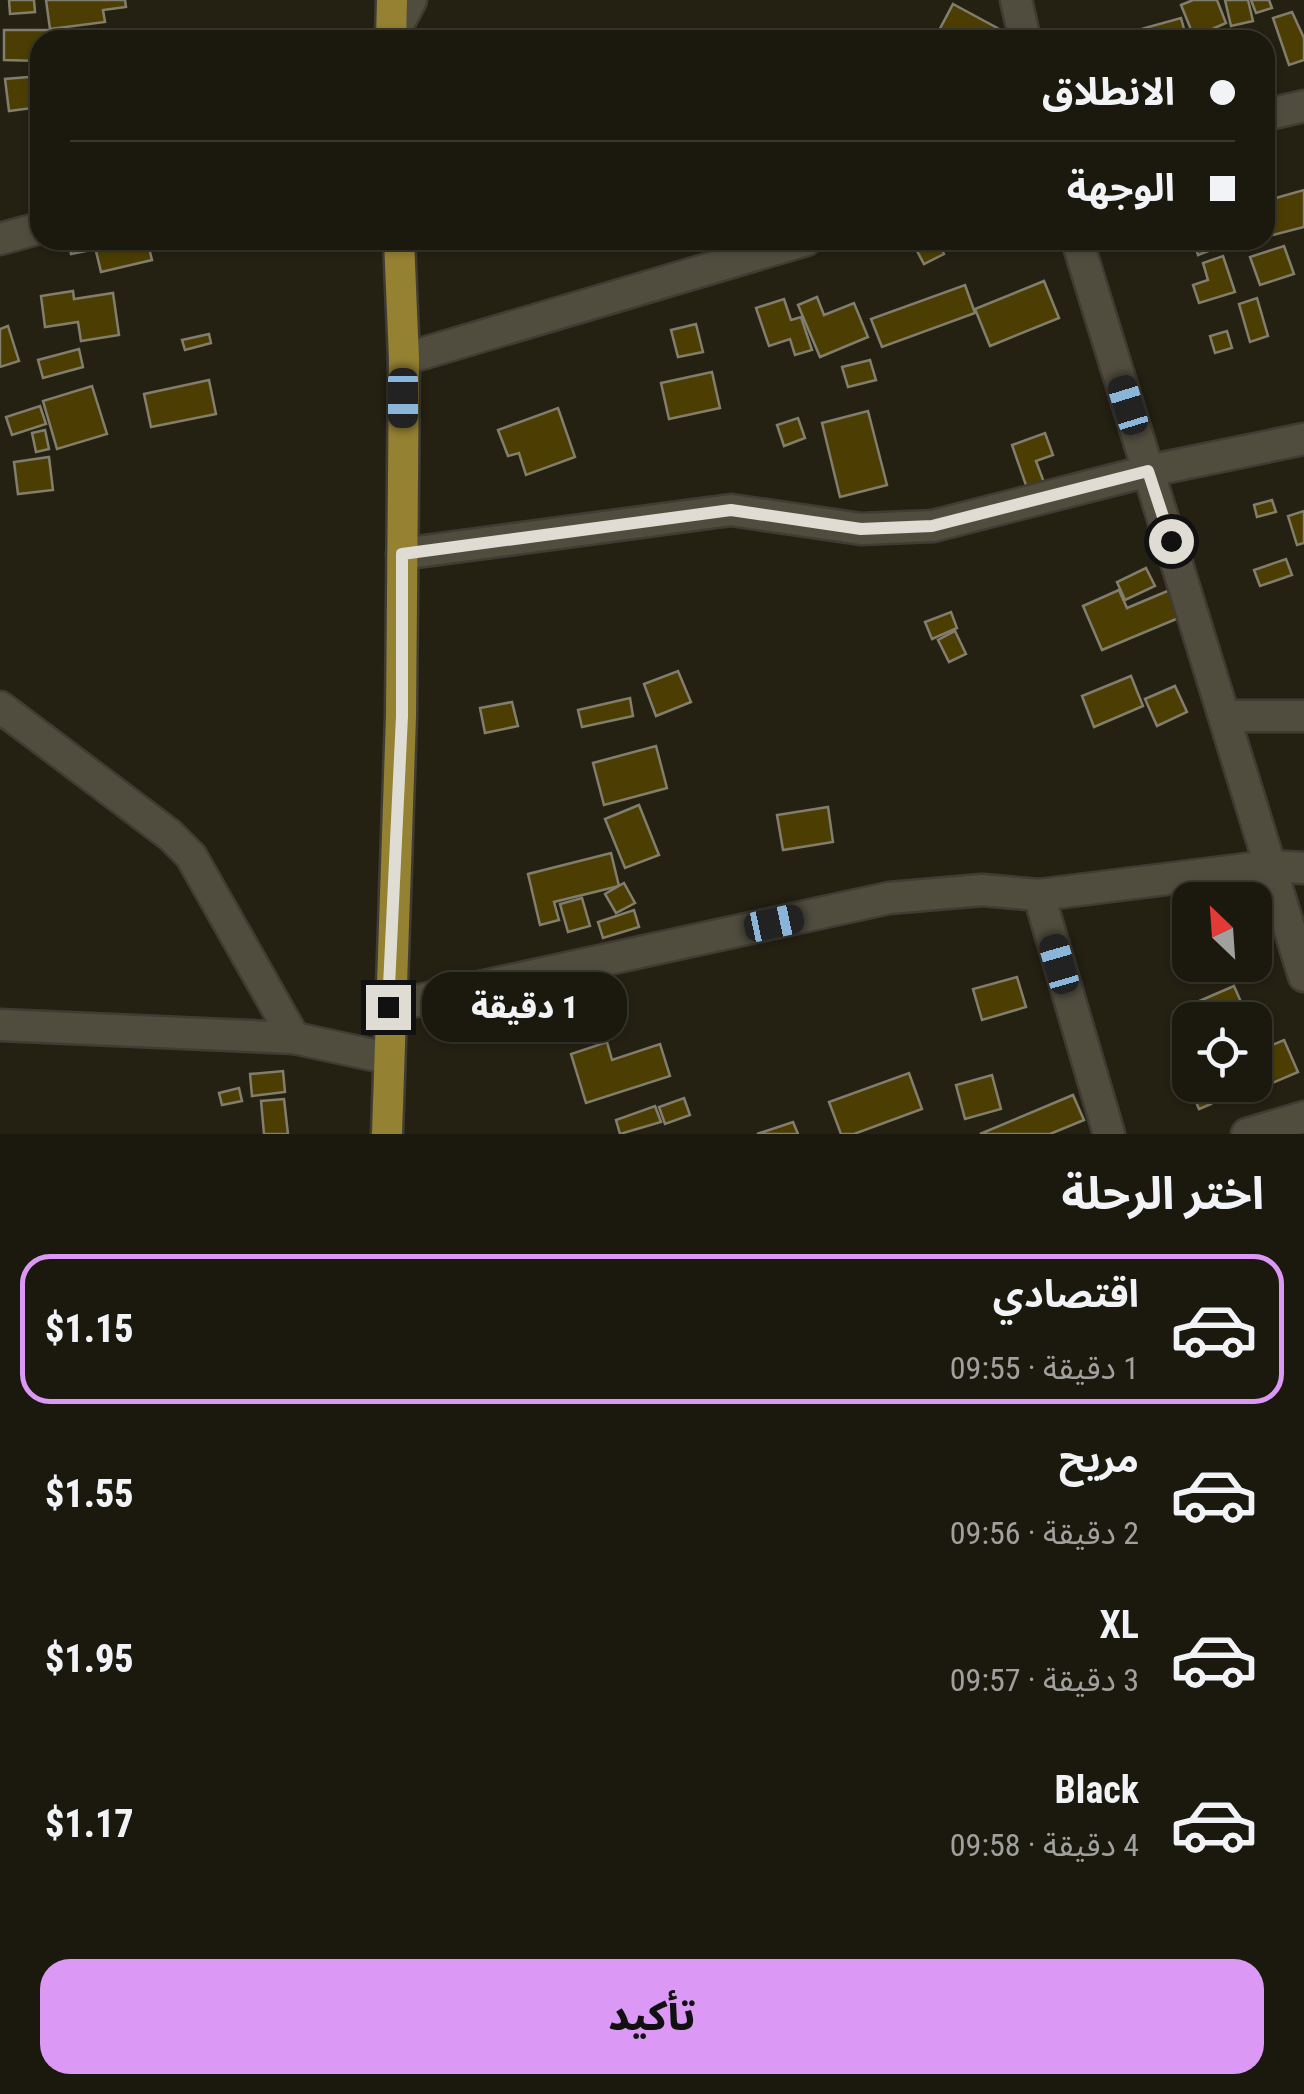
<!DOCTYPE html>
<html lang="ar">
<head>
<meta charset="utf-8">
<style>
	body { margin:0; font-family:"Roboto Condensed","Noto Sans Arabic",sans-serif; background:#242217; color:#f1f3f6; direction:rtl; height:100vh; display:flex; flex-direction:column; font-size:38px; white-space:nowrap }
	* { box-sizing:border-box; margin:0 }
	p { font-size:32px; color:#a0a09e }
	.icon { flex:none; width:55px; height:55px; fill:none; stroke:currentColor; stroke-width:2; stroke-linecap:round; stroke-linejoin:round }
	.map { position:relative; height:1134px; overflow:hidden; direction:ltr }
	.panel { display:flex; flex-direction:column; background:#1b190e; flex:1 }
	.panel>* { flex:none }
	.guide { position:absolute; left:30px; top:30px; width:1245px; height:220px; border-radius:30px; box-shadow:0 2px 8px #0004,0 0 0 2px #39382e; direction:rtl; display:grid; align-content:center; height:220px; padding:0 40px; background:#1b190e }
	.needle { width:65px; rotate:335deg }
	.fabs { position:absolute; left:1172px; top:882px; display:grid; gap:20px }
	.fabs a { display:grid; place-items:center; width:100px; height:100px; border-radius:20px; background:#1b190e; box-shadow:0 2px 8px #0004,0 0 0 2px #39382e; font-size:50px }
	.end { position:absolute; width:45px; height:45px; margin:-22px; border:12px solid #dfdcd4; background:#111; box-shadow:0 0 0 5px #111 }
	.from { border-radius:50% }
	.bubble { position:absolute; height:70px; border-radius:30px; background:#1b190e; box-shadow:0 2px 8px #0004,0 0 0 2px #39382e; font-size:32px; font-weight:800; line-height:70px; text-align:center; direction:rtl }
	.car { position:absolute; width:30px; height:60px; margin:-30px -15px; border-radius:12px; box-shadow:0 0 8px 2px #0007; background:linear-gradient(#222 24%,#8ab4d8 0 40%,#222 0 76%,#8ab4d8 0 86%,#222 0) }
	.guide b { display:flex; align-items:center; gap:35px; height:95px; font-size:38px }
	.guide b+b { border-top:2px solid #39382e }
	.guide i { width:25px; height:25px; background:#f1f3f6 }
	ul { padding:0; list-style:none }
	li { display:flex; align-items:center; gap:30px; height:150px; margin:0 20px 15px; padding:0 20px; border:5px solid transparent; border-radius:30px }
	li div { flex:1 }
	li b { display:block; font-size:38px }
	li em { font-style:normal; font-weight:800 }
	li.active { border-color:#db99f5 }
	li>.icon { width:90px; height:90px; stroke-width:1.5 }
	h2 { padding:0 40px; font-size:45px; line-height:120px }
	.button { display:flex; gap:20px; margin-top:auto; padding:20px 40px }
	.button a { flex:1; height:115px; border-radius:30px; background:#db99f5; color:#111; font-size:40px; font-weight:800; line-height:115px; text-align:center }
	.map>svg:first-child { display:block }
	.building { fill:#4c3e03; stroke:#827e6d; stroke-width:2.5 }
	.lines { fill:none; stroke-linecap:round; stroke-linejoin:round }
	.minor-casing { stroke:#403c34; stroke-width:35 }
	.major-casing { stroke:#403c34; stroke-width:35 }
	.minor { stroke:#514d3e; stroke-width:30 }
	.major { stroke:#948132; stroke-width:30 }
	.route { stroke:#dfdcd4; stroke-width:12 }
</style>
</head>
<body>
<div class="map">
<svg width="1304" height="1134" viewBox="0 0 1304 1134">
	<rect width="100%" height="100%" fill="#242113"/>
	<g class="building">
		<polygon points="9,0 34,0 35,12 10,14"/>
		<polygon points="46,0 125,0 126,7 103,10 105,22 50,29"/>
		<polygon points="1193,0 1217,0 1226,23 1194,37 1181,5"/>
		<polygon points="1225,0 1248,0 1253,21 1231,26"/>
		<polygon points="1251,0 1269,0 1272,8 1256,13"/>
		<polygon points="953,4 1001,30 996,40 934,40"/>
		<polygon points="1292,12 1304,38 1304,60 1289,65 1273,18"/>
		<polygon points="1181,18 1187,40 1125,40 1123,34"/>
		<polygon points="4,30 55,30 55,40 40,40 40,61 4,60"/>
		<polygon points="40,76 40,107 9,111 5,79"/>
		<polygon points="1304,190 1304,227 1265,237 1265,201"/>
		<polygon points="68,240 89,240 91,250 71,254"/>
		<polygon points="112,240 147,240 152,260 101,272 95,247"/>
		<polygon points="937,240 944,254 924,264 916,249"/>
		<polygon points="1193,240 1238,240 1198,255"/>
		<polygon points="1284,246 1294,274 1260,285 1250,257"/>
		<polygon points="1223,256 1235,292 1199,303 1193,285 1208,280 1203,263"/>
		<polygon points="1044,281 1059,318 990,346 975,309"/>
		<polygon points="965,285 975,313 882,347 871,319"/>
		<polygon points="73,291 74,299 113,293 119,335 81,341 78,322 45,327 41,296"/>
		<polygon points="817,297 824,315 854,303 868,337 820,357 798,305"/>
		<polygon points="1257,298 1268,336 1250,342 1239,304"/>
		<polygon points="784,299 791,320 801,317 812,350 795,355 790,339 769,346 756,308"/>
		<polygon points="696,324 703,352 678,357 671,330"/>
		<polygon points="8,326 19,361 0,367 0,329"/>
		<polygon points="1227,331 1232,348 1215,353 1210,336"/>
		<polygon points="209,334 211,343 185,350 182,340"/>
		<polygon points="79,349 83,367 43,378 38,360"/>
		<polygon points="870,360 876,380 848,387 842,367"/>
		<polygon points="712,372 720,408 669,419 661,383"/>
		<polygon points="209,380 216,414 151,427 144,394"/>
		<polygon points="92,386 107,434 57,449 43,401"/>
		<polygon points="40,406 46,424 12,435 6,417"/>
		<polygon points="558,408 575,457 526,475 519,453 508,456 498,430"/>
		<polygon points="868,411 887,485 840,497 822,423"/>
		<polygon points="798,418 805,438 784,446 777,425"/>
		<polygon points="45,430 49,449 36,452 32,433"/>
		<polygon points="1045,433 1053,455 1036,461 1045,485 1028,491 1012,445"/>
		<polygon points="49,457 53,490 18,494 14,462"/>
		<polygon points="1272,500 1276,512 1257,517 1254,505"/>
		<polygon points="1304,511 1304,543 1297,545 1288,516"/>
		<polygon points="1286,559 1292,575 1260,586 1254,570"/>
		<polygon points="1146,568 1155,586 1125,600 1117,582"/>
		<polygon points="1119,590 1127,608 1170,590 1181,617 1102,650 1083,606"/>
		<polygon points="951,612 957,628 932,639 925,622"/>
		<polygon points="955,631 966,654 949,662 938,640"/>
		<polygon points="678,671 691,702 656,716 644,684"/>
		<polygon points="1131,676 1143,706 1094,727 1082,696"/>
		<polygon points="1175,686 1187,712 1157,726 1145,699"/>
		<polygon points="630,698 633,716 582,727 578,710"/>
		<polygon points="512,702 518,726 485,733 480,708"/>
		<polygon points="656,746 667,788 604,805 593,763"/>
		<polygon points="639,805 659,855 625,868 605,819"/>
		<polygon points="828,807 833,842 783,850 777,815"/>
		<polygon points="611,853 619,886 554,902 559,920 540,925 528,874"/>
		<polygon points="624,883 635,903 616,913 605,894"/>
		<polygon points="582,898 590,926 568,932 560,904"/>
		<polygon points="634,910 639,927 603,938 598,922"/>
		<polygon points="1017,977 1026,1007 982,1020 973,989"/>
		<polygon points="1234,986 1248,1018 1190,1020 1187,1044 1174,1012"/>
		<polygon points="1284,1040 1298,1072 1249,1093 1245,1085 1255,1085 1255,1052"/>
		<polygon points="607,1042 612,1060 660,1044 670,1076 586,1103 571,1054"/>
		<polygon points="1190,1054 1190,1085 1204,1085 1211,1104 1199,1109 1178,1059"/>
		<polygon points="283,1071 285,1092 252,1096 250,1074"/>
		<polygon points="909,1073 922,1109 854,1134 841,1134 829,1102"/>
		<polygon points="992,1075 1001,1109 965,1119 956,1085"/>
		<polygon points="239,1088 242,1101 222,1105 219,1093"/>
		<polygon points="1073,1095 1084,1120 1050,1134 980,1134"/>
		<polygon points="684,1098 690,1115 665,1124 659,1107"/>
		<polygon points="284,1099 288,1134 264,1134 261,1101"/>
		<polygon points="655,1106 661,1122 620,1134 616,1120"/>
		<polygon points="793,1122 798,1134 757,1134"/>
	</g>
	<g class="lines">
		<defs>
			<g id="minor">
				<polyline points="1016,0 1025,40"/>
				<polyline points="391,38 411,0"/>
				<polyline points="1265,115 1304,106"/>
				<polyline points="0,239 40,228"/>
				<polyline points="1077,240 1304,976"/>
				<polyline points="404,359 806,240"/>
				<polyline points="402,554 731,510 861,529 933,526 1148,471 1304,439"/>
				<polyline points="0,707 170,835 191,856 294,1038"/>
				<polyline points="1227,716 1304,716"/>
				<polyline points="1039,895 1109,1134"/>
				<polyline points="388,1007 889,898 982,890 1039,895 1270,866 1304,868"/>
				<polyline points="0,1025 294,1038 387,1058"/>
				<polyline points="1247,1134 1304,1117"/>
			</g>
			<g id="major">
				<polyline points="391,40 392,0"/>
				<polyline points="387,1134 401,716 404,359 399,240"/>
			</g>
		</defs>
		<use href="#minor" class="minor-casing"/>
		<use href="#major" class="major-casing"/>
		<use href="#minor" class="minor"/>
		<use href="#major" class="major"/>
	</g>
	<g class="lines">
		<polyline class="route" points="388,1007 402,716 402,554 731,510 861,529 932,526 1148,471 1171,541"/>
	</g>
</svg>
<div class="fabs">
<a><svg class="needle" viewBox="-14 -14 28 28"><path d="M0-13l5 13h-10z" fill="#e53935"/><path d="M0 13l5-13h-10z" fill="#a0a09e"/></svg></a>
<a><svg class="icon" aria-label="locate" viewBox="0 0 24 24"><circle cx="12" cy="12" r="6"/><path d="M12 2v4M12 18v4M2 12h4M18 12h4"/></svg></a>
</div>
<i class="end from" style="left:1171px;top:541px"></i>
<i class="end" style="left:388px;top:1007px"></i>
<div class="bubble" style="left:422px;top:972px;width:205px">1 دقيقة</div>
<i class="car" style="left:403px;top:398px;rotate:180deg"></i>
<i class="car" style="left:1128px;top:405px;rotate:343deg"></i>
<i class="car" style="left:774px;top:923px;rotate:78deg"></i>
<i class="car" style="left:1059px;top:964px;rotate:344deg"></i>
<div class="guide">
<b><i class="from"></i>الانطلاق</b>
<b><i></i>الوجهة</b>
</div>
</div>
<section class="panel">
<h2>اختر الرحلة</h2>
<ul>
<li class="active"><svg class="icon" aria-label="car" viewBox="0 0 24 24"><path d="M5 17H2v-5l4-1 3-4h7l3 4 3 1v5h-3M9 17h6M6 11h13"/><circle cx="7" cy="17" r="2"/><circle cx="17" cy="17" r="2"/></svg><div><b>اقتصادي</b><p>1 دقيقة · 09:55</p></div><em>$1.15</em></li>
<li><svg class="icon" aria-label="car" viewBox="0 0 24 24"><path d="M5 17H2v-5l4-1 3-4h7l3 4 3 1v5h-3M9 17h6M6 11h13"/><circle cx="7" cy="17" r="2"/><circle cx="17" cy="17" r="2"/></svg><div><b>مريح</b><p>2 دقيقة · 09:56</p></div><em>$1.55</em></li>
<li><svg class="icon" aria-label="car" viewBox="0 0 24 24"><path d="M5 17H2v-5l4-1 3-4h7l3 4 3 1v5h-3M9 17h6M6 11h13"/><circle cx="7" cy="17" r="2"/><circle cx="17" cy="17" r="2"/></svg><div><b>XL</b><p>3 دقيقة · 09:57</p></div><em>$1.95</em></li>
<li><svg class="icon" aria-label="car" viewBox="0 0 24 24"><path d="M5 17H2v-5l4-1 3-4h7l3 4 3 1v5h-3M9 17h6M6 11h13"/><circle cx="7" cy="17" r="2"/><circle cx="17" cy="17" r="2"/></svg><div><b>Black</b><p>4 دقيقة · 09:58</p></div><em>$1.17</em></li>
</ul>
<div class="button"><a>تأكيد</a></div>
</section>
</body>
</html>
